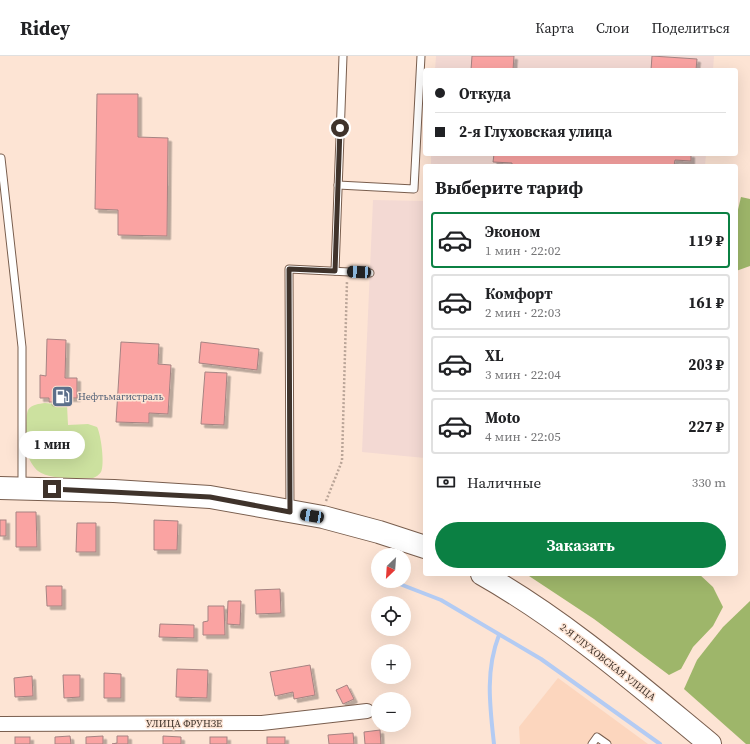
<!DOCTYPE html>
<html lang="ru">
<head>
<meta charset="utf-8">
<style>
	body { margin:0; font-family:"Source Serif 4",serif; background:#f6f6f6; color:#202124; height:100vh; display:flex; flex-direction:column; font-size:15px; white-space:nowrap }
	* { box-sizing:border-box; margin:0 }
	p { font-size:13px; color:#757577 }
	.icon { flex:none; width:22px; height:22px; fill:none; stroke:currentColor; stroke-width:2; stroke-linecap:round; stroke-linejoin:round }
	.map { position:relative; flex:1; overflow:hidden }
	.drawer { position:absolute; left:423px; top:108px; width:315px; height:412px; display:flex; flex-direction:column; background:#fff; border-radius:4px; box-shadow:0 4px 16px #0002 }
	.drawer>* { flex:none }
	.guide { position:absolute; left:423px; top:12px; width:315px; height:88px; border-radius:4px; box-shadow:0 4px 16px #0002; display:grid; align-content:center; height:88px; padding:0 12px; background:#fff }
	.needle { width:26px; rotate:205deg }
	.buttons { position:absolute; left:371px; top:492px; display:grid; gap:8px }
	.buttons a { display:grid; place-items:center; width:40px; height:40px; border-radius:50%; background:#fff; box-shadow:0 4px 16px #0002; font-size:20px }
	.end { position:absolute; width:18px; height:18px; margin:-9px; border:5px solid #3f332b; background:#fff; box-shadow:0 0 0 2px #fff }
	.from { border-radius:50% }
	.bubble { position:absolute; height:28px; border-radius:14px; background:#fff; box-shadow:0 4px 16px #0002; font-size:13px; font-weight:700; line-height:28px; text-align:center }
	.car { position:absolute; width:12px; height:24px; margin:-12px -6px; border-radius:5px; box-shadow:0 0 3px 1px #0007; background:linear-gradient(#222 24%,#8ab4d8 0 40%,#222 0 76%,#8ab4d8 0 86%,#222 0) }
	.guide b { display:flex; align-items:center; gap:14px; height:38px; font-size:15px }
	.guide b+b { border-top:1px solid #e0e0e0 }
	.guide i { width:10px; height:10px; background:#202124 }
	ul { padding:0; list-style:none }
	li { display:flex; align-items:center; gap:12px; height:56px; margin:0 8px 6px; padding:0 4px; border:2px solid #e0e0e0; border-radius:4px }
	li div { flex:1 }
	li b { display:block; font-size:15px }
	li em { font-style:normal; font-weight:700 }
	li.current { border-color:#0b8043 }
	li>.icon { width:36px; height:36px; stroke-width:1.5 }
	h2 { padding:0 12px; font-size:18px; line-height:48px }
	.pay { display:flex; align-items:center; gap:10px; height:44px; padding:0 12px; font-size:15px }
	.pay p { margin-inline-start:auto }
	.primary-button { display:flex; gap:8px; margin-top:auto; padding:8px 12px }
	.primary-button a { flex:1; height:46px; border-radius:24px; background:#0b8043; color:#fff; font-size:16px; font-weight:700; line-height:46px; text-align:center }
	header { display:flex; align-items:center; gap:24px; box-sizing:border-box; height:56px; padding:0 20px; background:#fff; border-bottom:1px solid #e0e0e0 }
	header strong { font-size:19px }
	nav { display:flex; gap:22px; margin-inline-start:auto; font-size:14px }
	.map>svg:first-child { display:block }
	.built { fill:#fcd6be }
	.education { fill:#f3d9d3 }
	.green { fill:#cce19f }
	.forest { fill:#9eb66a }
	.lines { fill:none; stroke-linecap:round; stroke-linejoin:round }
	.stream { stroke:#b3cbf3; stroke-width:4 }
	.building { fill:#faa3a2; stroke:#a58382; filter:url(#shadow) }
	.lane-casing { stroke:#795e4e; stroke-width:9 }
	.street-casing { stroke:#795e4e; stroke-width:16 }
	.highway-casing { stroke:#795e4e; stroke-width:24 }
	.path { stroke:#baa598; stroke-width:2.5; stroke-dasharray:2 2; stroke-linecap:butt }
	.lane { stroke:#fff; stroke-width:7 }
	.street { stroke:#fff; stroke-width:14 }
	.highway { stroke:#fff; stroke-width:22 }
	.route { stroke:#3f332b; stroke-width:5 }
	.labels { text-anchor:middle; dominant-baseline:central; stroke-width:3; stroke-linejoin:round; paint-order:stroke }
	.service-label { font-size:10px; fill:#4e5e75; stroke:#fde4d4; text-anchor:start }
	.street-label { font-size:10px; fill:#3f332b; stroke:#fde4d4 }
</style>
</head>
<body>
<header>
<strong>Ridey</strong>
<nav><a>Карта</a><a>Слои</a><a>Поделиться</a></nav>
</header>
<div class="map">
<svg width="750" height="688" viewBox="0 0 750 688">
	<defs>
		<filter id="shadow"><feDropShadow dx="3.5" dy="3.5" stdDeviation="0" flood-color="#0004"/></filter>
	</defs>
	<rect width="100%" height="100%" fill="#fde4d4"/>
	<polygon class="built" points="558,622 648,688 520,688 519,671"/>
	<g class="education">
		<polygon points="436,0 714,0 713,14 435,14"/>
		<polygon points="431,98 706,98 705,110 431,110"/>
		<polygon points="373,144 425,145 425,402 362,396"/>
	</g>
	<path class="green" d="M45 347 67 349 68 369 88 368 97 371C101 378 105 409 101 416 99 419 96 421 93 422 79 422 49 424 38 415 34 412 30 405 28 400 26 393 25 360 28 354 32 348 39 348 45 347Z"/>
	<g class="forest">
		<polygon points="741,141 750,143 750,210 736,215 736,162"/>
		<polygon points="526,518 699,518 713,531 723,551 713,570 693,591 681,613 669,619 594,563"/>
		<polygon points="750,545 750,688 746,688 684,633 697,604 723,571"/>
	</g>
	<g class="lines">
		<g class="stream">
			<polyline points="392,525 441,544 541,603 660,688"/>
			<path d="M494 688C490 651 485 615 499 579"/>
		</g>
	</g>
	<g class="building">
		<polygon points="472,0 514,0 513,14 471,14"/>
		<polygon points="652,0 697,3 696,14 651,14"/>
		<polygon points="97,38 138,38 138,81 168,82 167,180 118,179 118,154 95,153"/>
		<polygon points="494,98 691,98 691,105 675,104 674,110 512,110 512,107 493,106"/>
		<polygon points="47,283 66,284 65,322 77,322 77,342 61,342 61,346 49,346 49,342 40,342 40,319 46,320"/>
		<polygon points="121,286 159,288 158,308 171,309 168,358 149,357 149,367 116,366"/>
		<polygon points="201,286 259,293 257,314 199,307"/>
		<polygon points="205,316 227,317 224,369 201,368"/>
		<polygon points="16,456 36,456 37,491 16,491"/>
		<rect x="0" y="464" width="6" height="16"/>
		<polygon points="154,464 178,465 177,494 154,494"/>
		<polygon points="77,467 96,467 96,496 76,496"/>
		<polygon points="46,530 62,530 62,550 47,550"/>
		<polygon points="280,533 281,557 256,558 255,534"/>
		<polygon points="228,545 241,545 240,569 227,568"/>
		<polygon points="208,550 224,550 225,579 203,579 203,566 208,565"/>
		<polygon points="160,568 194,569 194,582 159,581"/>
		<polygon points="310,609 315,639 294,643 293,636 275,640 270,616"/>
		<polygon points="177,613 208,614 207,642 176,641"/>
		<polygon points="104,617 121,618 121,642 104,642"/>
		<polygon points="63,619 80,619 80,641 64,642"/>
		<polygon points="32,620 33,640 15,641 14,622"/>
		<polygon points="347,629 354,643 343,648 336,634"/>
		<polygon points="380,674 381,688 365,688 364,676"/>
		<polygon points="353,677 354,688 329,688 328,679"/>
		<polygon points="70,680 71,688 55,688 55,681"/>
		<polygon points="103,680 103,688 86,688 86,681"/>
		<polygon points="117,680 128,680 128,688 112,688 117,687"/>
		<polygon points="163,680 181,681 181,688 163,688"/>
		<rect x="15" y="681" width="15" height="7"/>
		<rect x="210" y="681" width="17" height="7"/>
		<rect x="267" y="681" width="18" height="7"/>
	</g>
	<g class="lines">
		<defs>
			<g id="lane">
				<polyline points="1,102 22,291 22,430"/>
				<polyline points="338,129 414,133 421,0"/>
				<polyline points="335,215 343,0"/>
				<polyline points="290,454 289,213 370,217"/>
				<polyline points="592,688 597,681 607,688"/>
			</g>
			<polyline id="street" points="0,668 262,667 367,655"/>
			<g id="highway">
				<polyline points="0,432 114,435 210,441 323,461 379,476 425,491"/>
				<path d="M482 518C565 565 636 627 710 688"/>
			</g>
		</defs>
		<use href="#lane" class="lane-casing"/>
		<use href="#street" class="street-casing"/>
		<use href="#highway" class="highway-casing"/>
		<polyline class="path" points="326,445 342,405 347,225"/>
		<use href="#lane" class="lane"/>
		<use href="#street" class="street"/>
		<use href="#highway" class="highway"/>
	</g>
	<g class="lines">
		<polyline class="route" points="52,433 210,441 290,456 289,213 335,215 340,72"/>
	</g>
	<defs>
		<symbol id="fuel-square" viewBox="-11 -11 22 22"><rect x="-9" y="-9" width="18" height="18" rx="4" fill="#5c6f8a" stroke="#fde4d4"/><path d="M-5.5-6h7V0h2V4h1.3V-2.5L3-4.5l.8-.8L6-3V5H2.5V1h-1V6h-7ZM-4.2-4.7v3.2H.2V-4.7Z" fill="#fff"/></symbol>
	</defs>
	<g fill-rule="evenodd">
		<use href="#fuel-square" x="50" y="328" width="25" height="25"/>
	</g>
	<g class="labels">
		<g class="service-label">
			<text x="78" y="340">Нефтьмагистраль</text>
		</g>
		<g class="street-label">
			<text transform="translate(608 606) rotate(38)">2-Я ГЛУХОВСКАЯ УЛИЦА</text>
			<text x="184" y="667">УЛИЦА ФРУНЗЕ</text>
		</g>
	</g>
</svg>
<div class="buttons">
<a><svg class="needle" viewBox="-14 -14 28 28"><path d="M0-13l5 13h-10z" fill="#e53935"/><path d="M0 13l5-13h-10z" fill="#757577"/></svg></a>
<a><svg class="icon" aria-label="locate" viewBox="0 0 24 24"><circle cx="12" cy="12" r="6"/><path d="M12 2v4M12 18v4M2 12h4M18 12h4"/></svg></a>
<a>+</a>
<a>−</a>
</div>
<i class="end from" style="left:340px;top:72px"></i>
<i class="end" style="left:52px;top:433px"></i>
<div class="bubble" style="left:19px;top:375px;width:66px">1 мин</div>
<i class="car" style="left:359px;top:216px;rotate:273deg"></i>
<i class="car" style="left:312px;top:460px;rotate:280deg"></i>
<div class="guide">
<b><i class="from"></i>Откуда</b>
<b><i></i>2-я Глуховская улица</b>
</div>
<section class="drawer">
<h2>Выберите тариф</h2>
<ul>
<li class="current"><svg class="icon" aria-label="car" viewBox="0 0 24 24"><path d="M5 17H2v-5l4-1 3-4h7l3 4 3 1v5h-3M9 17h6M6 11h13"/><circle cx="7" cy="17" r="2"/><circle cx="17" cy="17" r="2"/></svg><div><b>Эконом</b><p>1 мин · 22:02</p></div><em>119 ₽</em></li>
<li><svg class="icon" aria-label="car" viewBox="0 0 24 24"><path d="M5 17H2v-5l4-1 3-4h7l3 4 3 1v5h-3M9 17h6M6 11h13"/><circle cx="7" cy="17" r="2"/><circle cx="17" cy="17" r="2"/></svg><div><b>Комфорт</b><p>2 мин · 22:03</p></div><em>161 ₽</em></li>
<li><svg class="icon" aria-label="car" viewBox="0 0 24 24"><path d="M5 17H2v-5l4-1 3-4h7l3 4 3 1v5h-3M9 17h6M6 11h13"/><circle cx="7" cy="17" r="2"/><circle cx="17" cy="17" r="2"/></svg><div><b>XL</b><p>3 мин · 22:04</p></div><em>203 ₽</em></li>
<li><svg class="icon" aria-label="car" viewBox="0 0 24 24"><path d="M5 17H2v-5l4-1 3-4h7l3 4 3 1v5h-3M9 17h6M6 11h13"/><circle cx="7" cy="17" r="2"/><circle cx="17" cy="17" r="2"/></svg><div><b>Moto</b><p>4 мин · 22:05</p></div><em>227 ₽</em></li>
</ul>
<div class="pay"><svg class="icon" aria-label="cash" viewBox="0 0 24 24"><path d="M3 7h18v10H3z"/><circle cx="12" cy="12" r="2"/></svg>Наличные<p>330 m</p></div>
<div class="primary-button"><a>Заказать</a></div>
</section>
</div>
</body>
</html>
